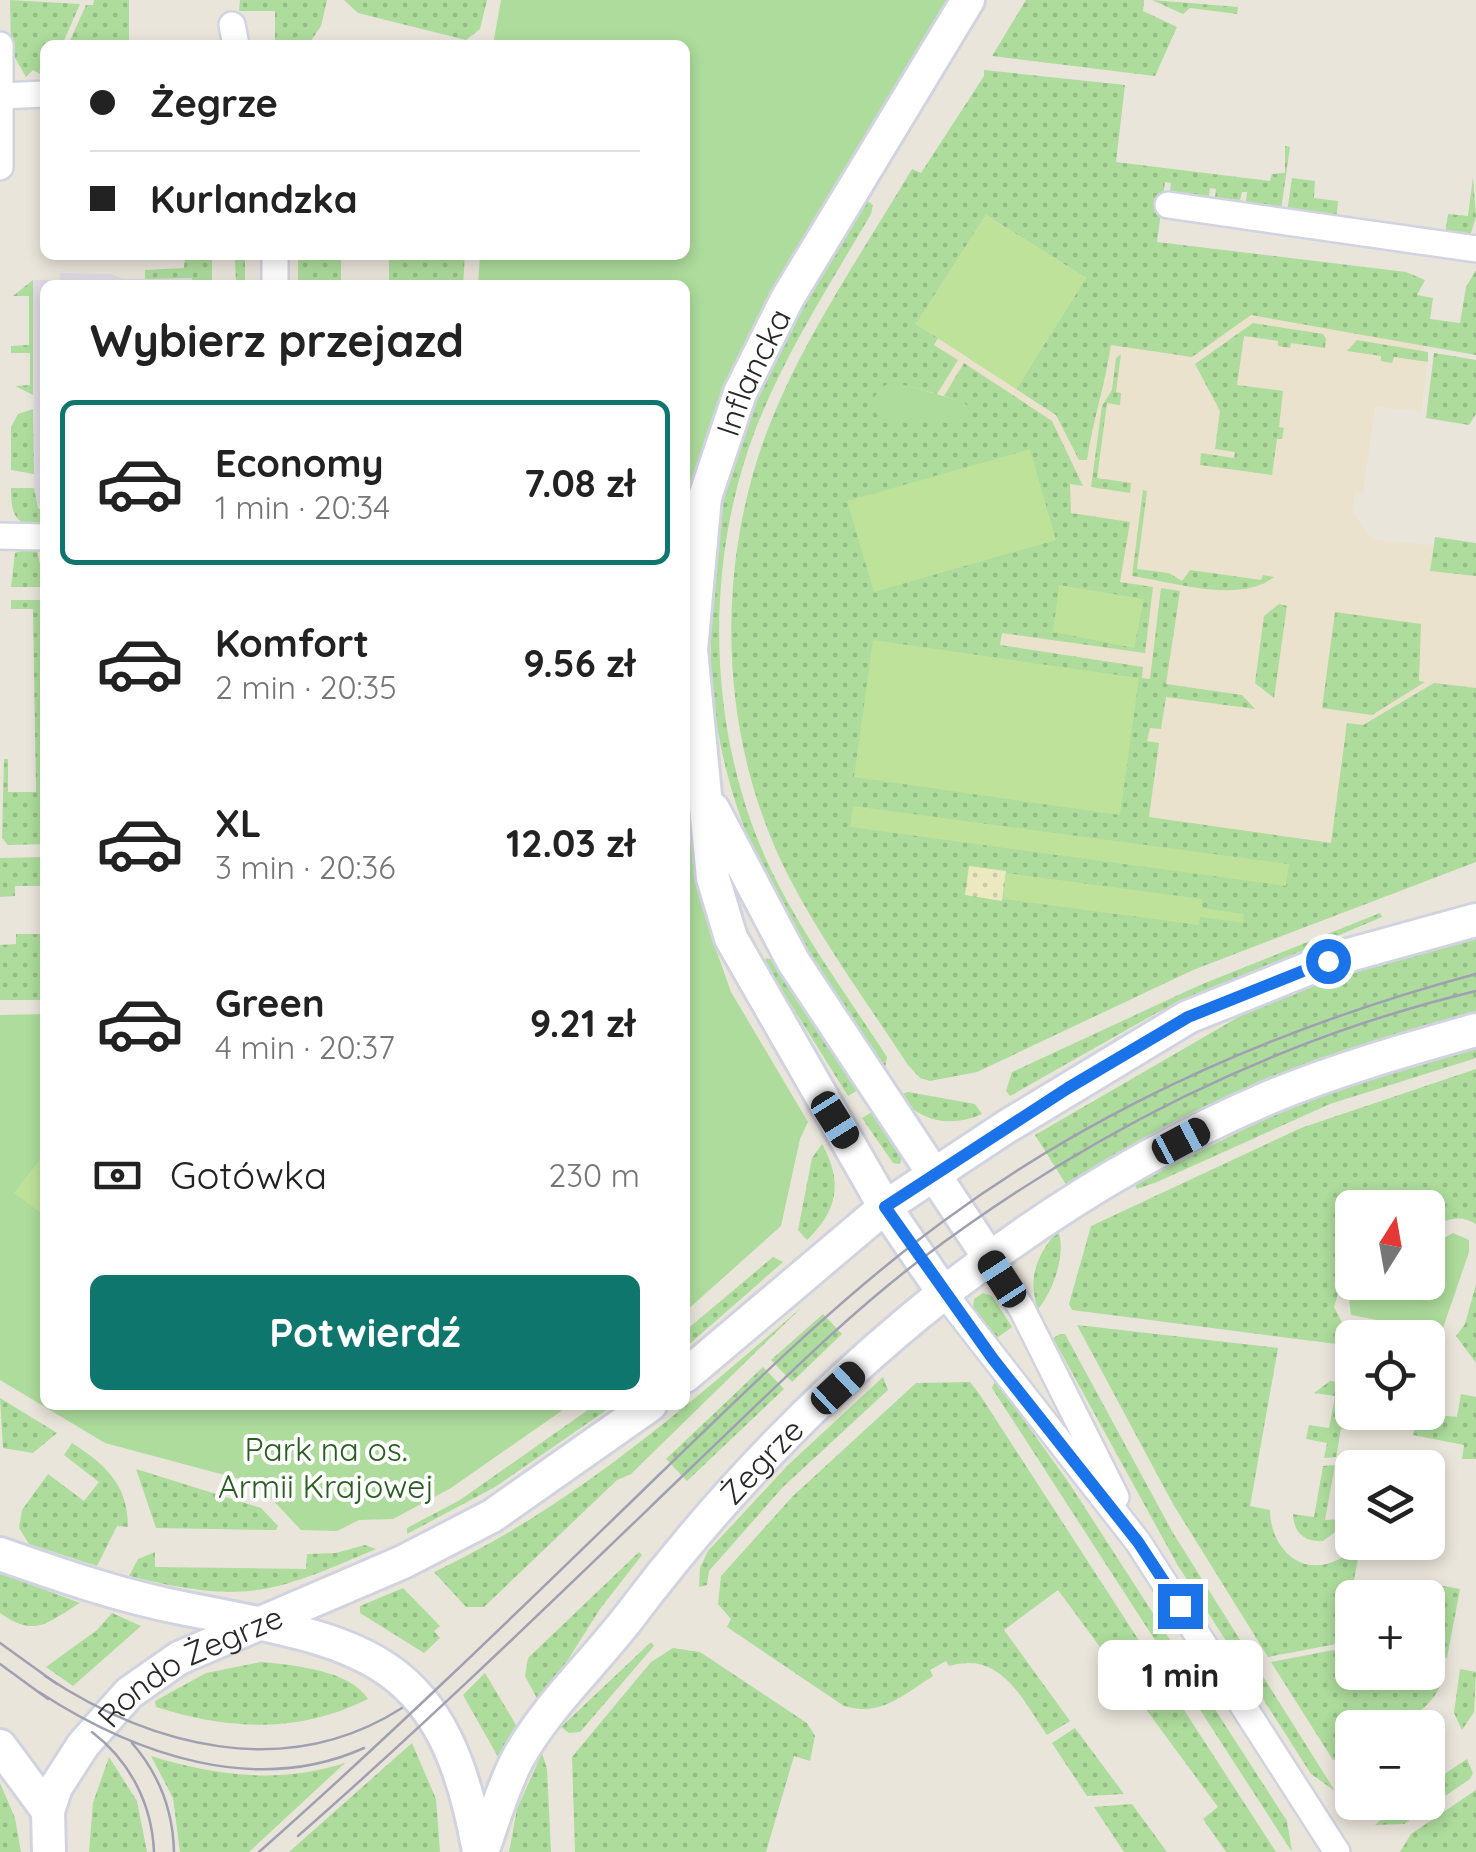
<!DOCTYPE html>
<html lang="pl">
<head>
<meta charset="utf-8">
<style>
	body { margin:0; font-family:Quicksand,sans-serif; background:#f6f6f6; color:#222; height:100vh; display:flex; flex-direction:column; font-size:38px; white-space:nowrap }
	* { box-sizing:border-box; margin:0 }
	p { font-size:32px; color:#767676 }
	.icon { flex:none; width:55px; height:55px; fill:none; stroke:currentColor; stroke-width:2; stroke-linecap:round; stroke-linejoin:round }
	.map { position:relative; flex:1; overflow:hidden }
	.side { position:absolute; left:40px; top:280px; width:650px; height:1130px; display:flex; flex-direction:column; background:#fff; border-radius:15px; box-shadow:0 5px 15px #0003 }
	.side>* { flex:none }
	.guide { position:absolute; left:40px; top:40px; width:650px; height:220px; border-radius:15px; box-shadow:0 5px 15px #0003; display:grid; align-content:center; height:220px; padding:0 50px; background:#fff }
	.needle { width:65px; rotate:11deg }
	.controls { position:absolute; left:1335px; top:1190px; display:grid; gap:20px }
	.controls a { display:grid; place-items:center; width:110px; height:110px; border-radius:15px; background:#fff; box-shadow:0 5px 15px #0003; font-size:50px }
	.end { position:absolute; width:45px; height:45px; margin:-22px; border:12px solid #1a73e8; background:#fff; box-shadow:0 0 0 5px #fff }
	.from { border-radius:50% }
	.bubble { position:absolute; height:70px; border-radius:15px; background:#fff; box-shadow:0 5px 15px #0003; font-size:32px; font-weight:700; line-height:70px; text-align:center }
	.car { position:absolute; width:30px; height:60px; margin:-30px -15px; border-radius:12px; box-shadow:0 0 8px 2px #0007; background:linear-gradient(#222 24%,#8ab4d8 0 40%,#222 0 76%,#8ab4d8 0 86%,#222 0) }
	.guide b { display:flex; align-items:center; gap:35px; height:95px; font-size:38px }
	.guide b+b { border-top:2px solid #e0e0e0 }
	.guide i { width:25px; height:25px; background:#222 }
	ul { padding:0; list-style:none }
	li { display:flex; align-items:center; gap:30px; height:165px; margin:0 20px 15px; padding:0 30px; border:5px solid transparent; border-radius:15px }
	li div { flex:1 }
	li b { display:block; font-size:38px }
	li em { font-style:normal; font-weight:700 }
	li.current { border-color:#0f766e }
	li>.icon { width:90px; height:90px; stroke-width:1.5 }
	h2 { padding:0 50px; font-size:45px; line-height:120px }
	.pay { display:flex; align-items:center; gap:25px; height:110px; padding:0 50px; font-size:38px }
	.pay p { margin-inline-start:auto }
	.button { display:flex; gap:20px; margin-top:auto; padding:20px 50px }
	.button a { flex:1; height:115px; border-radius:15px; background:#0f766e; color:#fff; font-size:40px; font-weight:700; line-height:115px; text-align:center }
	.map>svg:first-child { display:block }
	.industrial { fill:#dedbe2 }
	.education { fill:#eae2cc }
	.grass { fill:url(#grass-dots) }
	.sand { fill:url(#sand-dots) }
	.park { fill:#addc9c }
	.pitch { fill:#bee299 }
	.lines { fill:none; stroke-linecap:round; stroke-linejoin:round }
	.minor-casing { stroke:#d1d3e0; stroke-width:30 }
	.tertiary-casing { stroke:#d1d3e0; stroke-width:38 }
	.minor { stroke:#fff; stroke-width:25 }
	.tertiary { stroke:#fff; stroke-width:32 }
	.tram { stroke:#9fa0b1; stroke-width:2.5 }
	.route { stroke:#1a73e8; stroke-width:12 }
	.labels { text-anchor:middle; dominant-baseline:central; stroke-width:8; stroke-linejoin:round; paint-order:stroke }
	.street-label { font-size:32px; fill:#282828; stroke:#fff }
	.park-label { font-size:32px; fill:#285e20; stroke:#fff }
</style>
</head>
<body>
<div class="map">
<svg width="1476" height="1852" viewBox="0 0 1476 1852">
	<defs>
		<pattern id="grass-dots" width="8" height="8" patternUnits="userSpaceOnUse" patternTransform="scale(2.5)"><rect width="8" height="8" fill="#addc9c"/><path d="M2 2h.1M6 6h.1" fill="none" stroke="#95bd86" stroke-width="1.8" stroke-linecap="round"/></pattern>
		<pattern id="sand-dots" width="8" height="8" patternUnits="userSpaceOnUse" patternTransform="scale(2.5)"><rect width="8" height="8" fill="#ece9c0"/><path d="M2 2h.1M6 6h.1" fill="none" stroke="#cac8a5" stroke-width="1.8" stroke-linecap="round"/></pattern>
	</defs>
	<rect width="100%" height="100%" fill="#eae5db"/>
	<polygon class="industrial" points="60,273 111,274 123,279 193,278 193,285 45,285 45,514 34,498 33,280 60,280"/>
	<polygon class="education" points="960,206 1426,335 1421,361 1428,362 1421,412 1375,406 1363,493 1355,492 1352,512 1373,540 1433,545 1430,571 1476,576 1476,849 1330,906 792,715 803,516"/>
	<g class="grass">
		<polygon points="10,0 80,4 62,45 45,45 45,77 33,70 26,77 11,51"/>
		<polygon points="94,0 129,0 129,45 68,45 86,5 93,5"/>
		<polygon points="240,0 327,0 321,26 308,45 275,45 275,11 239,11"/>
		<polygon points="344,0 487,0 480,29 466,40 358,13"/>
		<polygon points="1026,0 1144,0 1143,11 1177,27 1155,76 992,56"/>
		<polygon points="1152,0 1238,7 1237,14 1190,8 1183,14"/>
		<path d="M984 70 1125 85 1116 162 1270 181 1272 174 1285 173V146L1290 147 1281 210 1246 201 1247 192H1242L1240 200 1215 197 1216 189 1210 188 1209 196 1170 192 1171 183 1165 182 1157 242 1406 272 1425 280 1417 295 1433 298 1430 319 1460 323 1466 287 1476 270V355L1251 315 1192 357 1111 345C1105 385 1093 420 1087 460H1079L1056 415 1016 389 1086 278 986 215 916 324 938 338 934 345 958 360 937 394 893 382 963 402 944 396 964 363 1052 421 1083 486 1070 484 1071 513 1130 522 1120 582 1153 587 1145 653 1002 633 1000 645 1143 667 1142 678 1150 679 1161 588 1180 591 1166 684 1242 695 1255 709 1166 697 1161 729 1150 728 1147 741 1159 743 1149 817 1331 843 1347 723 1363 725 1434 683 1476 688V862L1193 970 977 1072 930 1081 920 1078 908 1065C868 1004 824 944 790 879 714 733 713 548 780 400 816 319 867 245 912 169L921 173 984 76Z"/>
		<polygon points="1473,177 1476,217 1469,239 1445,236 1448,214 1468,216"/>
		<polygon points="1292,178 1315,181 1314,198 1338,201 1336,223 1287,212"/>
		<path d="M865 199 873 205 871 214C830 284 786 352 756 428 701 570 707 747 778 884 809 944 850 1000 887 1057L884 1073C773 908 695 788 713 580 717 526 725 476 743 425 772 345 822 271 865 199Z"/>
		<polygon points="185,255 245,255 245,285 236,285 235,258 212,258 212,285 193,285 192,278 145,279 145,270 184,268"/>
		<rect x="298" y="255" width="43" height="30"/>
		<polygon points="389,255 465,255 463,285 389,285"/>
		<polygon points="33,280 33,395 15,386 30,385 30,353 11,353 11,346 29,345 29,296 13,296"/>
		<polygon points="1253,323 1323,334 1326,339 1325,348 1291,343 1290,348 1278,346 1278,341 1244,336 1237,385 1283,391 1279,427 1284,428 1282,439 1277,439 1272,475 1200,465 1201,453 1234,458 1235,452 1215,449 1220,411 1195,364"/>
		<polygon points="1357,340 1428,352 1428,362 1394,357 1392,363 1381,361 1381,356 1347,351"/>
		<polygon points="1434,353 1476,360 1476,414 1469,425 1426,418"/>
		<polygon points="1121,354 1116,392 1121,393 1120,405 1107,403 1097,478 1131,483 1130,493 1091,487 1102,406 1112,390 1116,358"/>
		<polygon points="33,409 34,474 11,470 11,427 18,414"/>
		<path d="M11 488H34L38 508 45 514V530C16 525 11 517 11 488Z"/>
		<path d="M1143 490 1147 491 1137 569 1169 573 1182 581 1190 570 1261 580 1263 575 1274 577C1240 604 1173 582 1132 576Z"/>
		<polygon points="1435,537 1476,543 1476,576 1430,571"/>
		<polygon points="36,546 45,587 11,587 15,553"/>
		<polygon points="11,600 45,600 45,844 8,845 2,838 4,759 8,759 8,792 36,792 33,609 11,609"/>
		<polygon points="1279,604 1287,606 1274,698 1255,683 1264,616"/>
		<polygon points="1335,612 1421,624 1419,681 1425,682 1372,715 1322,708"/>
		<polygon points="42,857 42,886 15,886 15,896 0,897 0,858"/>
		<polygon points="1380,913 1382,917 1160,1011 1010,1096 1006,1091 1012,1072 1200,985"/>
		<polygon points="16,934 45,934 45,1000 0,1000 0,945 16,944"/>
		<path d="M1476 935V1014C1334 1051 1195 1114 1067 1186L1035 1135 1273 997 1366 964Z"/>
		<polygon points="766,958 771,959 858,1090 848,1096 765,963"/>
		<polygon points="1476,1046 1476,1058 1330,1104 1157,1182 1137,1189 1134,1184 1301,1101"/>
		<path d="M1476 1069V1224C1458 1213 1444 1220 1428 1230V1208H1352V1279L1340 1287 1334 1307 1344 1326 1386 1337 1352 1338V1346L1072 1310 1069 1304 1091 1226 1301 1128Z"/>
		<path d="M908 1092 975 1104 982 1114C951 1128 920 1122 898 1095Z"/>
		<polygon points="872,1112 902,1157 900,1164 893,1163 862,1118"/>
		<path d="M822 1144C843 1182 838 1210 807 1240L798 1230 812 1158Z"/>
		<path d="M1058 1231C1067 1252 1053 1292 1038 1309 1027 1278 1037 1254 1058 1231Z"/>
		<polygon points="773,1257 783,1262 685,1348 685,1331"/>
		<polygon points="1476,1284 1476,1363 1456,1336 1465,1324"/>
		<polygon points="983,1293 992,1296 1012,1327 994,1340 973,1308 974,1299"/>
		<path d="M802 1307 631 1474 617 1480 484 1607H466L434 1572C572 1507 687 1406 802 1307Z"/>
		<polygon points="823,1314 842,1334 792,1382 771,1360"/>
		<path d="M1077 1325 1278 1348 1250 1506 1270 1510C1270 1545 1298 1577 1335 1561 1346 1557 1353 1548 1361 1543L1342 1643 1268 1657 1173 1504Z"/>
		<polygon points="1060,1334 1065,1334 1173,1533 1335,1791 1311,1774 1177,1564 1053,1338"/>
		<polygon points="763,1367 784,1389 687,1481 666,1459"/>
		<polygon points="883,1377 888,1390 783,1487 709,1571 707,1585 699,1587 700,1568 708,1551 788,1465"/>
		<polygon points="995,1380 1069,1483 1287,1821 1292,1852 992,1388"/>
		<polygon points="1330,1381 1349,1383 1344,1415 1360,1413 1358,1427 1341,1429 1336,1457 1324,1458 1327,1443 1306,1439 1309,1425 1329,1428 1335,1396 1314,1393"/>
		<path d="M970 1382 980 1395 1276 1852H1226L1203 1819 1218 1807 1058 1590 1004 1630 1070 1721 1047 1735C1022 1699 1001 1650 949 1666L946 1661 930 1670 933 1676C903 1695 881 1717 844 1706L727 1627 731 1619 718 1604 721 1576 793 1496 916 1383Z"/>
		<polygon points="1461,1394 1476,1397 1476,1459 1462,1459 1464,1445 1413,1435 1418,1413 1457,1417"/>
		<polygon points="0,1398 57,1433 33,1453 3,1448"/>
		<polygon points="595,1405 614,1405 495,1487 407,1534 407,1528 460,1500"/>
		<path d="M72 1443C106 1465 128 1485 128 1527L117 1526 97 1566 29 1544 19 1528 22 1510 48 1474 84 1501 99 1482 64 1455Z"/>
		<path d="M1335 1465 1325 1520 1342 1519 1338 1530 1323 1541C1304 1542 1294 1533 1293 1514L1314 1517 1323 1466Z"/>
		<polygon points="136,1469 261,1508 278,1526 276,1530 156,1528"/>
		<path d="M365 1545 376 1549C269 1595 244 1604 129 1576L138 1559 155 1552V1567L306 1569 307 1554 336 1553Z"/>
		<polygon points="639,1552 642,1555 600,1609 540,1704 525,1676 528,1658"/>
		<path d="M0 1573 80 1603C47 1623 35 1638 0 1613Z"/>
		<polygon points="1432,1584 1460,1589 1447,1658 1428,1655"/>
		<polygon points="403,1588 440,1626 434,1631 440,1638 424,1653 360,1613 360,1606"/>
		<polygon points="112,1613 141,1626 73,1686 46,1667 97,1630"/>
		<polygon points="651,1642 654,1646 580,1732 569,1733 561,1727"/>
		<path d="M1349 1647 1352 1672H1428V1662L1445 1669C1437 1716 1394 1728 1352 1728V1753L1333 1760 1271 1662Z"/>
		<polygon points="673,1648 700,1652 807,1723 815,1736 810,1761 794,1756 766,1852 575,1852 572,1757 651,1662"/>
		<path d="M261 1662C293 1665 350 1670 368 1699 298 1734 228 1730 156 1707L155 1701 206 1673Z"/>
		<polygon points="1460,1669 1476,1672 1474,1712 1462,1730 1454,1713"/>
		<polygon points="485,1673 519,1730 498,1757 463,1695"/>
		<polygon points="1075,1728 1124,1794 1087,1796 1052,1743"/>
		<polygon points="412,1743 436,1799 440,1852 289,1852"/>
		<polygon points="542,1753 547,1769 551,1852 509,1852 517,1809"/>
		<path d="M151 1756C216 1776 279 1784 345 1763L249 1852H180L173 1798Z"/>
		<polygon points="109,1757 137,1801 147,1852 89,1852 93,1803"/>
		<polygon points="1467,1759 1473,1773 1470,1779 1404,1824 1375,1825 1401,1803 1428,1802 1428,1785"/>
		<polygon points="0,1783 15,1818 21,1852 0,1852"/>
		<polygon points="1476,1790 1476,1852 1400,1852 1411,1834"/>
		<polygon points="1132,1804 1167,1852 1124,1852 1094,1807"/>
	</g>
	<polygon class="sand" points="969,866 1006,871 1002,901 965,895"/>
	<g class="park">
		<polygon points="501,0 947,0 757,319 712,418 685,521 685,285 478,285 480,255 685,255 685,45 493,45"/>
		<path d="M893 382 963 402 968 406 967 419 885 423C867 409 871 389 893 382Z"/>
		<polygon points="685,815 710,933 731,992 808,1122 800,1139 781,1226 685,1312"/>
		<polygon points="45,1014 45,1405 570,1405 451,1488 393,1519 359,1520 337,1531 301,1530 268,1495 247,1481 105,1443 0,1380 0,1015"/>
		<polygon points="1453,1233 1469,1240 1469,1252 1443,1328 1435,1331 1351,1315 1349,1299 1368,1283 1428,1282 1428,1247"/>
	</g>
	<g class="pitch">
		<polygon points="986,215 1086,278 1016,389 916,324"/>
		<polygon points="1030,449 1056,540 874,592 847,501"/>
		<polygon points="1059,585 1144,599 1134,648 1053,632"/>
		<polygon points="873,640 1139,678 1120,815 854,777"/>
		<polygon points="853,806 1289,864 1286,886 850,827"/>
		<polygon points="1006,873 1202,899 1202,908 1244,914 1243,923 1200,917 1199,925 1003,899"/>
		<polygon points="45,1153 45,1216 14,1193"/>
	</g>
	<g class="lines">
		<defs>
			<g id="minor">
				<polyline points="232,25 236,45"/>
				<polyline points="0,45 0,167"/>
				<polyline points="0,96 45,94"/>
				<polyline points="1168,205 1476,249"/>
				<polyline points="275,285 275,255"/>
				<polyline points="0,536 45,537"/>
				<polyline points="988,1256 1022,1309 1116,1497"/>
				<polyline points="943,1292 1138,1542 1337,1852"/>
			</g>
			<g id="tertiary">
				<polyline points="713,809 793,961 988,1256"/>
				<path id="s1" d="M943 1292 885 1207 731 938 713 878 691 650 705 497 740 393 787 299 968 0"/>
				<polyline points="685,1376 885,1207 1006,1127 1188,1017 1327,961 1476,920"/>
				<path d="M0 1554C60 1575 120 1596 182 1608 360 1643 444 1650 479 1852"/>
				<polyline points="0,1746 48,1811"/>
				<path id="s2" d="M49 1852 48 1811 56 1787 83 1745 129 1693 179 1658 403 1562 492 1516 650 1405"/>
				<path id="s3" d="M482 1852C493 1822 502 1789 517 1760 545 1708 593 1664 629 1617 794 1398 1014 1207 1268 1098 1335 1070 1405 1050 1476 1030"/>
			</g>
		</defs>
		<use href="#minor" class="minor-casing"/>
		<use href="#tertiary" class="tertiary-casing"/>
		<use href="#minor" class="minor"/>
		<use href="#tertiary" class="tertiary"/>
		<g class="tram">
			<polyline points="0,1643 57,1684"/>
			<polyline points="0,1664 48,1699"/>
			<path d="M45 1676C152 1747 286 1782 402 1708"/>
			<path d="M39 1692C134 1754 255 1797 364 1748"/>
			<path d="M92 1732C130 1761 152 1804 154 1852"/>
			<path d="M132 1743C160 1775 173 1810 174 1852"/>
			<path d="M298 1836C435 1716 565 1589 696 1463 769 1394 840 1321 920 1260 1085 1135 1274 1039 1476 991"/>
			<path d="M259 1852C398 1729 532 1598 665 1469 755 1382 844 1294 945 1220 1104 1103 1286 1025 1476 974"/>
		</g>
	</g>
	<g class="lines">
		<polyline class="route" points="1180,1606 1138,1542 993,1359 885,1207 1068,1088 1188,1017 1328,961"/>
	</g>
	<g class="labels">
		<g class="street-label">
			<text stroke="none"><textPath href="#s1" startOffset="992">Inflancka</textPath></text>
			<text stroke="none"><textPath href="#s3" startOffset="485">Żegrze</textPath></text>
			<text stroke="none"><textPath href="#s2" startOffset="252">Rondo Żegrze</textPath></text>
		</g>
		<g class="park-label">
			<text x="326" y="1449">Park na os.<tspan x="326" dy="37">Armii Krajowej</tspan></text>
		</g>
	</g>
</svg>
<div class="controls">
<a><svg class="needle" viewBox="-14 -14 28 28"><path d="M0-13l5 13h-10z" fill="#e53935"/><path d="M0 13l5-13h-10z" fill="#767676"/></svg></a>
<a><svg class="icon" aria-label="locate" viewBox="0 0 24 24"><circle cx="12" cy="12" r="6"/><path d="M12 2v4M12 18v4M2 12h4M18 12h4"/></svg></a>
<a><svg class="icon" aria-label="layers" viewBox="0 0 24 24"><path d="M12 4l9 5-9 5-9-5zM3 14l9 5 9-5"/></svg></a>
<a>+</a>
<a>−</a>
</div>
<i class="end from" style="left:1328px;top:961px"></i>
<i class="end" style="left:1180px;top:1606px"></i>
<div class="bubble" style="left:1098px;top:1640px;width:165px">1 min</div>
<i class="car" style="left:835px;top:1120px;rotate:148deg"></i>
<i class="car" style="left:1181px;top:1141px;rotate:62deg"></i>
<i class="car" style="left:1002px;top:1279px;rotate:327deg"></i>
<i class="car" style="left:838px;top:1388px;rotate:47deg"></i>
<div class="guide">
<b><i class="from"></i>Żegrze</b>
<b><i></i>Kurlandzka</b>
</div>
<section class="side">
<h2>Wybierz przejazd</h2>
<ul>
<li class="current"><svg class="icon" aria-label="car" viewBox="0 0 24 24"><path d="M5 17H2v-5l4-1 3-4h7l3 4 3 1v5h-3M9 17h6M6 11h13"/><circle cx="7" cy="17" r="2"/><circle cx="17" cy="17" r="2"/></svg><div><b>Economy</b><p>1 min · 20:34</p></div><em>7.08 zł</em></li>
<li><svg class="icon" aria-label="car" viewBox="0 0 24 24"><path d="M5 17H2v-5l4-1 3-4h7l3 4 3 1v5h-3M9 17h6M6 11h13"/><circle cx="7" cy="17" r="2"/><circle cx="17" cy="17" r="2"/></svg><div><b>Komfort</b><p>2 min · 20:35</p></div><em>9.56 zł</em></li>
<li><svg class="icon" aria-label="car" viewBox="0 0 24 24"><path d="M5 17H2v-5l4-1 3-4h7l3 4 3 1v5h-3M9 17h6M6 11h13"/><circle cx="7" cy="17" r="2"/><circle cx="17" cy="17" r="2"/></svg><div><b>XL</b><p>3 min · 20:36</p></div><em>12.03 zł</em></li>
<li><svg class="icon" aria-label="car" viewBox="0 0 24 24"><path d="M5 17H2v-5l4-1 3-4h7l3 4 3 1v5h-3M9 17h6M6 11h13"/><circle cx="7" cy="17" r="2"/><circle cx="17" cy="17" r="2"/></svg><div><b>Green</b><p>4 min · 20:37</p></div><em>9.21 zł</em></li>
</ul>
<div class="pay"><svg class="icon" aria-label="cash" viewBox="0 0 24 24"><path d="M3 7h18v10H3z"/><circle cx="12" cy="12" r="2"/></svg>Gotówka<p>230 m</p></div>
<div class="button"><a>Potwierdź</a></div>
</section>
</div>
</body>
</html>
